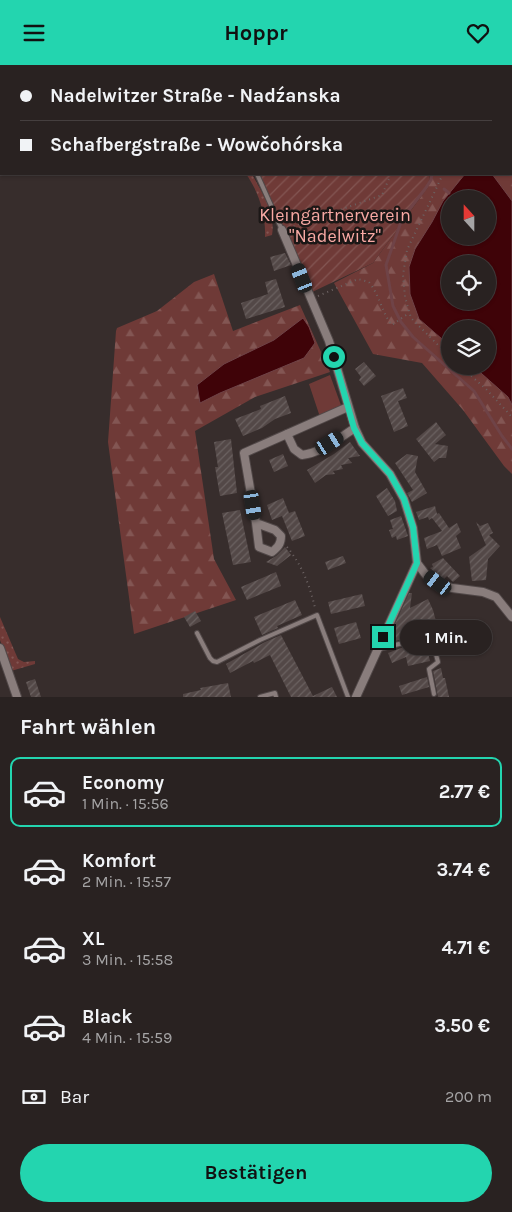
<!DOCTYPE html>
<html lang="de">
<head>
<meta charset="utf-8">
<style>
	body { margin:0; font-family:Karla,sans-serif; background:#312a2a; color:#f1f3f6; height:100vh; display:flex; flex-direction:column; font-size:19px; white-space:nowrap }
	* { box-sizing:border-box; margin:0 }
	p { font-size:16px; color:#a5a4a5 }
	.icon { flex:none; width:28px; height:28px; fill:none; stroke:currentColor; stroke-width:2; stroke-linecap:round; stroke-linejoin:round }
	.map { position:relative; height:632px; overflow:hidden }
	.drawer { display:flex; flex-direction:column; background:#292221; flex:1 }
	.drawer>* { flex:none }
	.guide { position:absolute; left:0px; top:0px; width:512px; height:110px; box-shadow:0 1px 4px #0004,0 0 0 1px #453f3f; display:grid; align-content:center; height:110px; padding:0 20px; background:#292221 }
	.needle { width:32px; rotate:339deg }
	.controls { position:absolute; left:441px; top:125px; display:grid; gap:10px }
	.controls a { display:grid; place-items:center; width:55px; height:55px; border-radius:50%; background:#292221; box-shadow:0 1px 4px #0004,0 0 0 1px #453f3f; font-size:25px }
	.end { position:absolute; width:22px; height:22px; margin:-11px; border:6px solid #23d5af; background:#111; box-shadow:0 0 0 2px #111 }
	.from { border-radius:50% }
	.bubble { position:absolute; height:35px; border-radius:18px; background:#292221; box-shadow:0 1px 4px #0004,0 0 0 1px #453f3f; font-size:16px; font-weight:700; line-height:35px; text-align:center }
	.car { position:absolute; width:15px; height:30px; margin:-15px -8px; border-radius:6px; box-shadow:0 0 4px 1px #0007; background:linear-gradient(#222 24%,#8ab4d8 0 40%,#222 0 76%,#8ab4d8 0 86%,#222 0) }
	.guide b { display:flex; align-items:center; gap:18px; height:48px; font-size:19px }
	.guide b+b { border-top:1px solid #453f3f }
	.guide i { width:12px; height:12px; background:#f1f3f6 }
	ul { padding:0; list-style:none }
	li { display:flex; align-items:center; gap:15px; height:70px; margin:0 10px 8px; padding:0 10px; border:2px solid transparent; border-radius:10px }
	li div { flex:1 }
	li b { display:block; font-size:19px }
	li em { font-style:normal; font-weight:700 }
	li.current { border-color:#23d5af }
	li>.icon { width:45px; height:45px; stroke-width:1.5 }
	h2 { padding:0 20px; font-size:22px; line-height:60px }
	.pay { display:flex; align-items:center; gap:12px; height:55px; padding:0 20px; font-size:19px }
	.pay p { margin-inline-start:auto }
	.cta { display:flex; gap:10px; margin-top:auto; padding:10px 20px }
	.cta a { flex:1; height:58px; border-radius:30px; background:#23d5af; color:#111; font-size:20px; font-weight:700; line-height:58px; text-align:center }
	header { display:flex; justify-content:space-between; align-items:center; height:65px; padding:0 20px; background:#23d5af; color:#111; font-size:22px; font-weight:700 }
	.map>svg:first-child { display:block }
	.grass { fill:url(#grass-dots) }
	.forest { fill:url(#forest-firs); fill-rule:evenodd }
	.park { fill:#6f3a37 }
	.garden { fill:url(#garden-furrows) }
	.water { fill:#3f0308; stroke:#6f4347; fill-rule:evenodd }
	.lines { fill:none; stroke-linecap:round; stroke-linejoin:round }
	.stream { stroke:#6f4347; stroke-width:3 }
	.building { fill:url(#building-hatch) }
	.lane-casing { stroke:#514848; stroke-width:6 }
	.street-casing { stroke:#514848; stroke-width:10 }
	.path { stroke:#6c6363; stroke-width:2; stroke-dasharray:1 4; stroke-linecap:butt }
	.lane { stroke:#897d7c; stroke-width:4 }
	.street { stroke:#897d7c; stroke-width:8 }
	.route { stroke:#23d5af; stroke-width:6 }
	.labels { text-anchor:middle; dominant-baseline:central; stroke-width:5; stroke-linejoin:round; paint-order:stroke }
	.park-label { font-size:18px; fill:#f9a9a4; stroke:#1b1716 }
</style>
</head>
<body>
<header><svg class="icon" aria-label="menu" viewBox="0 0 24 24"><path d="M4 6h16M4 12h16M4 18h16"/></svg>Hoppr<svg class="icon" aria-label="heart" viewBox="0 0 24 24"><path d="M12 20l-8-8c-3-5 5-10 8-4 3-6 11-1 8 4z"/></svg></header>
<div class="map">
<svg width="512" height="632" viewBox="0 0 512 632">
	<defs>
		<pattern id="grass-dots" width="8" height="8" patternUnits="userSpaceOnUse" patternTransform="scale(1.25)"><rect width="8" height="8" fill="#6f3a37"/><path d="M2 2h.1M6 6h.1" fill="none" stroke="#835653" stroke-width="1.8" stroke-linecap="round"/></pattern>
		<pattern id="forest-firs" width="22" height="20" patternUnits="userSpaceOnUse" patternTransform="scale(1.25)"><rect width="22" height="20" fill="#6f3a37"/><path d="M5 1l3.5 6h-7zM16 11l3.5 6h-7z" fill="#835653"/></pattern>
		<pattern id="garden-furrows" width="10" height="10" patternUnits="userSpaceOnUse" patternTransform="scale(1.25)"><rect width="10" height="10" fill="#6f3a37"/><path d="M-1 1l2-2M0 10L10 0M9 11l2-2" fill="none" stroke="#835653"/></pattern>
		<pattern id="building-hatch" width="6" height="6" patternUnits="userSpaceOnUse" patternTransform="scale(1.25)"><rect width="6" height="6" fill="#534847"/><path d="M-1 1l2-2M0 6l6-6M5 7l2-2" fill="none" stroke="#6b6261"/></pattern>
	</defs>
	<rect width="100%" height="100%" fill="#372d2c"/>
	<g class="grass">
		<path d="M246 109H252C262 128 276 148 272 170L265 172C266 150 259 127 246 109Z"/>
		<polygon points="0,552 18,594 24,597 35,596 35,599 11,606 0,575"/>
	</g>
	<g class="forest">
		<path d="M511 18 512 20V409L504 401 463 345 422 298 373 289 334 218 373 198 428 122 430 109H511ZM450 134H488V171H450ZM450 199H488V236H450ZM450 264H488V301H450Z"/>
		<polygon points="214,209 233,266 300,240 330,307 255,332 195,366 214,494 236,535 134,569 108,377 116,266 117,263 157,246 194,217"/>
	</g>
	<polygon class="park" points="330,310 342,343 320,352 309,319"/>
	<g class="garden">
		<polygon points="211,0 417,0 417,1 209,1"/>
		<polygon points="257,109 430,109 428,122 373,198 308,229"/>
	</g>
	<g class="water">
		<path d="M465 109H492L512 136V340L508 332 473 301H488V264H450V281L419 254 410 229 409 202 415 184 432 157 443 136ZM450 134H488V171H450ZM450 199H488V236H450Z"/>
		<polygon points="303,253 309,262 315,278 304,293 220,328 200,338 197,320 224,299 274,275"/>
	</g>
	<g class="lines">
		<g class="stream">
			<polyline points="422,0 422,1"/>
			<polyline points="432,109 431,115 425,124 402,154 386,200 393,241 401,257 413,272 474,326 502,371 512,384"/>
			<polyline points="444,124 449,128"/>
		</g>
	</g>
	<g class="building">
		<polygon points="285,188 291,200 274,206 270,192"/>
		<polygon points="276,214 285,242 246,254 241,238 268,229 265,217"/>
		<polygon points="364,297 376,311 364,321 359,315 361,312 355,304"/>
		<polygon points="403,323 407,333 398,336 408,361 394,367 381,331"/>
		<polygon points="285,331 291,348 275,354 262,363 243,371 235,354 261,344 260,341"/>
		<polygon points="436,357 446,370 435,379 448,381 446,393 439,393 434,397 416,374"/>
		<polygon points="231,374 237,428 220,431 215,402 218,402 214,377"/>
		<polygon points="350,377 360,391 348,393 352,398 341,400 343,404 333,406 335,409 326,410 315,418 307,405 334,389"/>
		<polygon points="283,389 288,401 274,407 269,395"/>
		<polygon points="407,389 418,391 415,407 427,428 412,437 407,428 413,425 395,398"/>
		<polygon points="387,423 395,436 397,446 388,451 376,431"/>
		<polygon points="283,433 289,448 295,446 305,471 292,476 282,451 272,455 267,440"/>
		<polygon points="435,441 437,449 439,448 449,463 457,458 461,467 456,471 461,483 442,491 437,480 427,484 424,473 442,466 432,453 429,455 428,452 419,455 416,447"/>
		<polygon points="240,445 251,497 233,500 222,448"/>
		<polygon points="401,451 408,471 397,475 396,471 392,473 389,465 393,464 390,455"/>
		<polygon points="476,457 480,461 488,458 493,468 489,470 500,481 488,494 486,515 472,516 469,492 486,480"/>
		<polygon points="285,482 291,490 277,501 266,497 276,491"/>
		<polygon points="343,491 346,498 328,505 325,497"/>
		<polygon points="443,493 460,511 453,517 447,511 444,514 441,513 430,503 433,502 432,499"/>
		<polygon points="276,507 281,521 247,535 241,522"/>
		<polygon points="409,528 412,528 410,543 428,534 433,545 438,564 395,576 388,574"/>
		<polygon points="362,529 365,541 331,549 328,537"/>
		<polygon points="295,535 302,550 277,561 278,563 262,570 254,552"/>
		<polygon points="195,546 201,556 190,562 184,552"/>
		<polygon points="356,557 361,573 339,579 334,563"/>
		<polygon points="281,570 313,631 332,622 337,632 291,632 270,590 254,598 253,596 230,608 226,599 265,577"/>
		<polygon points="425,576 430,596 408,601 406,592 392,598 388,588 404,582"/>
		<polygon points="441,603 443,613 445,613 449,632 438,632 433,606"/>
		<polygon points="427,612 429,622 402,630 399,621"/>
		<polygon points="35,614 41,632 31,632 26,617"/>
		<polygon points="228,618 231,632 183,632 183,629 201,625 200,623"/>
	</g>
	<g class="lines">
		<defs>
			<g id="lane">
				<polyline points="0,85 1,84"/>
				<polyline points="257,109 282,165"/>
				<polyline points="197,568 210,593 213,596 217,597 260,575 317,550 348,632"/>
				<polyline points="379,584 431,571 438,597 429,604 434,629"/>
				<polyline points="260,632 275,628 276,632"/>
			</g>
			<g id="street">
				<polyline points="282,165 329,276 355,363 362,378 390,409 404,434 413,463 417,498 426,510 437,518 452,523 483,527 496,532 512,552"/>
				<path d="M287 369 294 384 302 390C321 388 339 373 355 363"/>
				<path d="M256 458 259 482 272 487C278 482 281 479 281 471L275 465 256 458 244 388 348 342"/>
				<polyline points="0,583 17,632"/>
				<polyline points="356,632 417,498"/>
			</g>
		</defs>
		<use href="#lane" class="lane-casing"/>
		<use href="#street" class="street-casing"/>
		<g class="path">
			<polyline points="263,0 263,1"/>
			<polyline points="377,0 377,1"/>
			<polyline points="443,0 444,1"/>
			<polyline points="208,1 210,0"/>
			<polyline points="443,109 407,185 403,210 405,232 411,253 450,292"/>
			<polyline points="289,163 382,130 391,109"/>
			<path d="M318 231 358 214 369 217C380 231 382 248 392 260L409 248"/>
			<polyline points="460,301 486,324 512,352"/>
			<path d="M287 482C302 500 310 521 315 543"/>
		</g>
		<use href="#lane" class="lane"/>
		<use href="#street" class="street"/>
	</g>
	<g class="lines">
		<polyline class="route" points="334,292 354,363 362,378 390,409 404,434 413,462 417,498 383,572"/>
	</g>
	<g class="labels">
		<g class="park-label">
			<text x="335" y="150">Kleingärtnerverein<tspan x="335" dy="21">"Nadelwitz"</tspan></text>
		</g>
	</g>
</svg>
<div class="controls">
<a><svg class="needle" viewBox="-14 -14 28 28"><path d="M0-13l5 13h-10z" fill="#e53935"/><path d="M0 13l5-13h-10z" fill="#a5a4a5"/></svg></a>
<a><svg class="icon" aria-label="locate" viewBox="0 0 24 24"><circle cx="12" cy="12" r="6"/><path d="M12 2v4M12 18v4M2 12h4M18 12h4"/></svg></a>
<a><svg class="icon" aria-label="layers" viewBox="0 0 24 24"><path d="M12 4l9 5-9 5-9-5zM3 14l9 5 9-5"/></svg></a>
</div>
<i class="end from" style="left:334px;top:292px"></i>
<i class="end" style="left:383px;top:572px"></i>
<div class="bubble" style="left:400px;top:555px;width:92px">1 Min.</div>
<i class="car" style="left:302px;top:213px;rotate:338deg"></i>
<i class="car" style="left:330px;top:378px;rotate:58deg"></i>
<i class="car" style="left:253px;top:440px;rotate:171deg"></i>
<i class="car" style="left:438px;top:518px;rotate:306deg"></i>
<div class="guide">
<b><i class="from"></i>Nadelwitzer Straße - Nadźanska</b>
<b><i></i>Schafbergstraße - Wowčohórska</b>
</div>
</div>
<section class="drawer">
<h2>Fahrt wählen</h2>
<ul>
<li class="current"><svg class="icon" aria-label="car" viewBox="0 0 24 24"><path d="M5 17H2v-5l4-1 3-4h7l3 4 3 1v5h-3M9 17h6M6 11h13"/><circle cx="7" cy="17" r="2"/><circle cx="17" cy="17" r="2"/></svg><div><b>Economy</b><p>1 Min. · 15:56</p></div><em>2.77 €</em></li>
<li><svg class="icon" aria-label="car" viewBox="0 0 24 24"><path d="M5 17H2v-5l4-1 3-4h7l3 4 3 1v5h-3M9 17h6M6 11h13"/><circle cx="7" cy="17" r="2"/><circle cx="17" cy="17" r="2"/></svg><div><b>Komfort</b><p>2 Min. · 15:57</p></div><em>3.74 €</em></li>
<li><svg class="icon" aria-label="car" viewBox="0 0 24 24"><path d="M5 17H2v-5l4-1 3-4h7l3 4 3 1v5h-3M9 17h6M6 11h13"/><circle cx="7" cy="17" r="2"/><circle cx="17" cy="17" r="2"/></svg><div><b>XL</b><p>3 Min. · 15:58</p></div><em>4.71 €</em></li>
<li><svg class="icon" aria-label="car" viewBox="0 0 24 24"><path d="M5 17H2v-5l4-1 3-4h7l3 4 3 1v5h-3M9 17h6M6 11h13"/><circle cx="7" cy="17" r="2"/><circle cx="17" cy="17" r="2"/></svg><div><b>Black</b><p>4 Min. · 15:59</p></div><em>3.50 €</em></li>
</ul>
<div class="pay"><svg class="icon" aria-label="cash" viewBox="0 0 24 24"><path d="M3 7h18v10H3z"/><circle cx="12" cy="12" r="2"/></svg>Bar<p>200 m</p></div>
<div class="cta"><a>Bestätigen</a></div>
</section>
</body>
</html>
